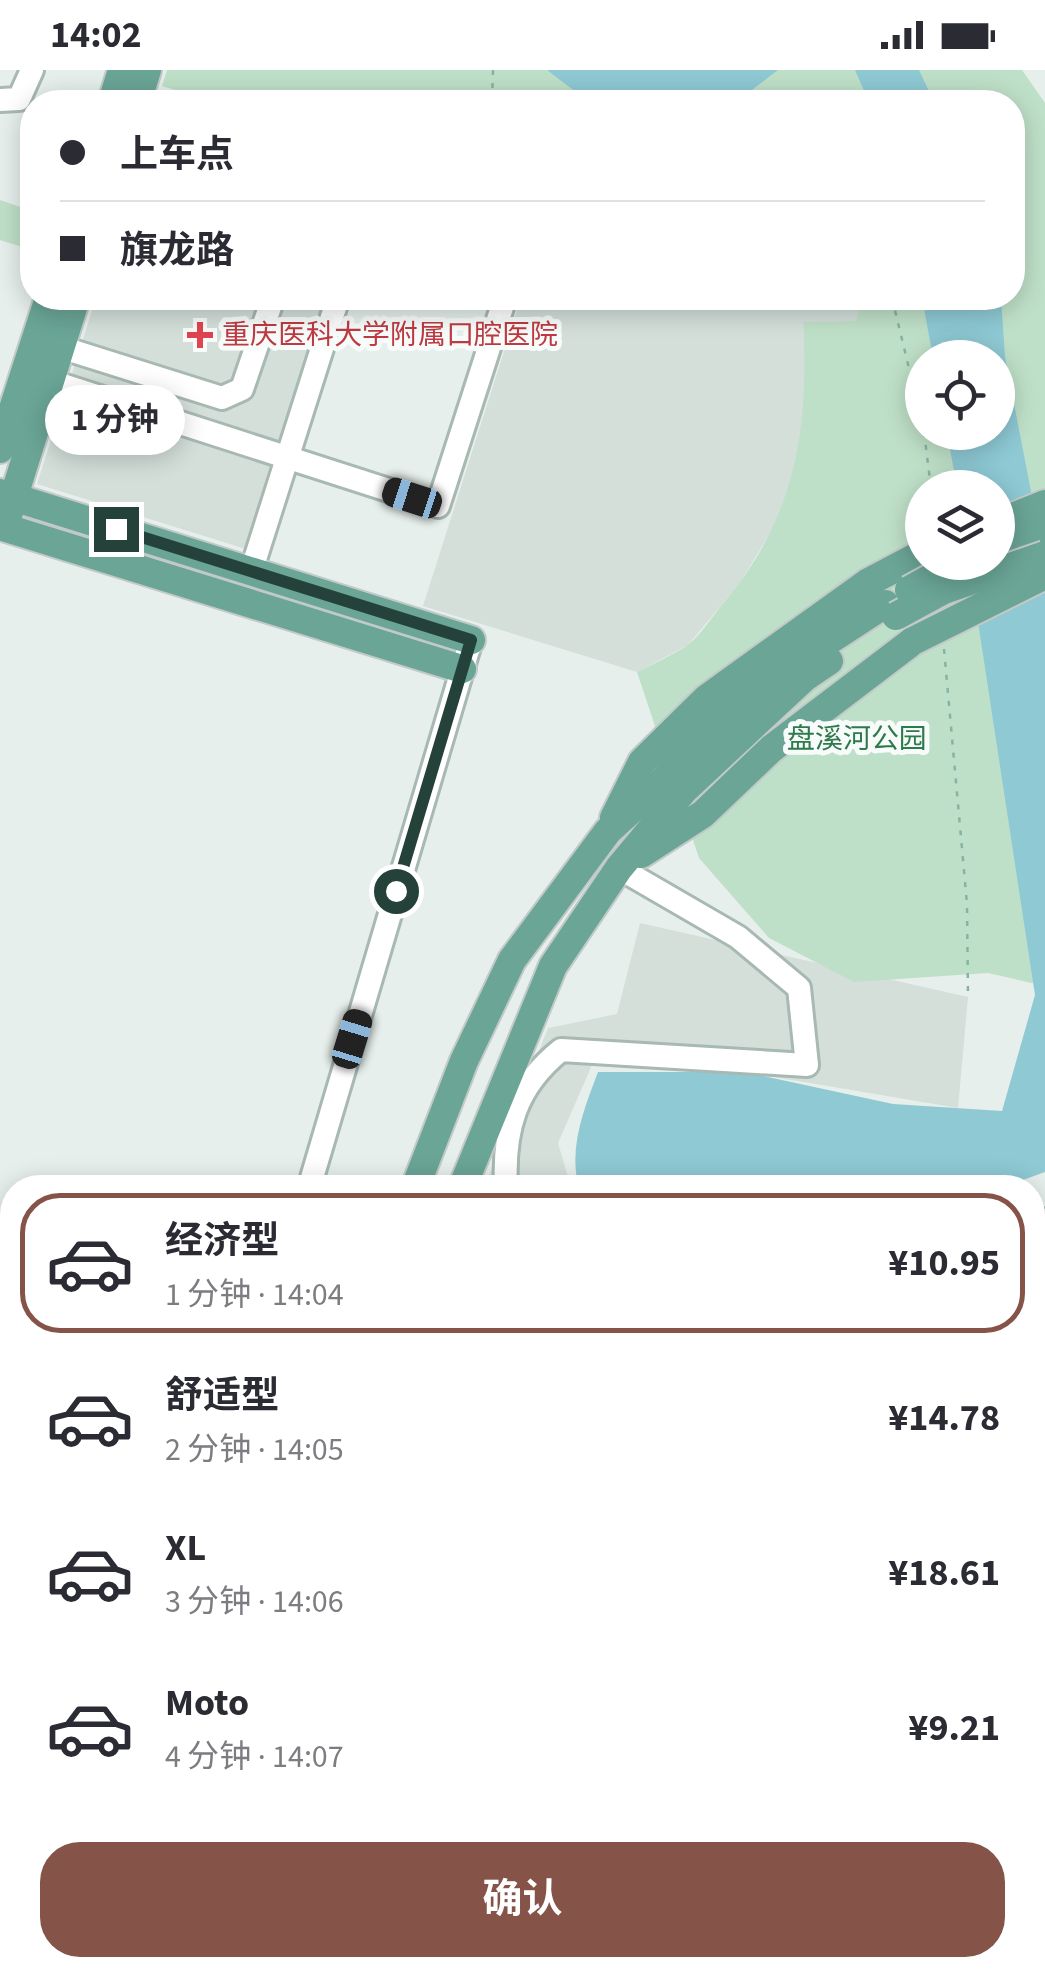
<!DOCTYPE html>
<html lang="zh">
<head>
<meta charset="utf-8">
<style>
	body { margin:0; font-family:"Source Sans 3","Noto Sans SC",sans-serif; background:#f7f7f7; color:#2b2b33; height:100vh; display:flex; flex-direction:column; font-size:38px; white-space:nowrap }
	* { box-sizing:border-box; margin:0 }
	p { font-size:32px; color:#7c7c81 }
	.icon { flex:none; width:55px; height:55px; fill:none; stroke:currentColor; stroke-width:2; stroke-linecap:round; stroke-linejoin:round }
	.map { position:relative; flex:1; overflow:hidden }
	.sheet { position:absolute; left:0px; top:1105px; width:1045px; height:802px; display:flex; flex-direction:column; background:#fff; border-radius:40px 40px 0 0; box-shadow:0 5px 25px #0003 }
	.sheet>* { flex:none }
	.top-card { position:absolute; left:20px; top:20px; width:1005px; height:220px; border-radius:40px; box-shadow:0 5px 25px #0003; display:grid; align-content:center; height:220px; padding:0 40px; background:#fff }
	.controls { position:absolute; left:905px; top:270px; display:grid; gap:20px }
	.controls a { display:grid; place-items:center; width:110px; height:110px; border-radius:50%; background:#fff; box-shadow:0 5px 25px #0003; font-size:50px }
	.end { position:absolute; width:45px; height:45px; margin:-22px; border:12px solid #24423a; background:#fff; box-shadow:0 0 0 5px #fff }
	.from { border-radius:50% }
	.bubble { position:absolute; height:70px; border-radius:35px; background:#fff; box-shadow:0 5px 25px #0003; font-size:32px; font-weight:700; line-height:70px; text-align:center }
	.car { position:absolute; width:30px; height:60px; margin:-30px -15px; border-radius:12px; box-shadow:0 0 8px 2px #0007; background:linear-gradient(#222 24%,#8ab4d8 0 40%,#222 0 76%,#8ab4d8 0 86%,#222 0) }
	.top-card b { display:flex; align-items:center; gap:35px; height:95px; font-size:38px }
	.top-card b+b { border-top:2px solid #e1e1e2 }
	.top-card i { width:25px; height:25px; background:#2b2b33 }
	ul { padding:18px 0 0; list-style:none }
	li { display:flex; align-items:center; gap:30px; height:140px; margin:0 20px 15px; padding:0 20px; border:5px solid transparent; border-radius:40px }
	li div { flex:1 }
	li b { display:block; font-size:38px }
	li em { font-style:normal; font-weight:700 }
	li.on { border-color:#855347 }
	li>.icon { width:90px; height:90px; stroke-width:1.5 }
	.button { display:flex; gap:20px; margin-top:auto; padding:20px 40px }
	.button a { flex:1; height:115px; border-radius:40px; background:#855347; color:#fff; font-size:40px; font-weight:700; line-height:115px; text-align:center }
	.status { display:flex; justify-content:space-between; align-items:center; height:70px; padding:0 50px; background:#fff; direction:ltr }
	.status svg { height:28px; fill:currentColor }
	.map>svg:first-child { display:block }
	.built { fill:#d4dfda }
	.green { fill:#bfe0c8; fill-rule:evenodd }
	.water { fill:#8ec9d4 }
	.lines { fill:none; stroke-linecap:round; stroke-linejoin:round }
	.minor-casing { stroke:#a8b8b2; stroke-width:28 }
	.major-casing { stroke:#c2cac8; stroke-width:32 }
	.path { stroke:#86b3a5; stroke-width:2.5; stroke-dasharray:5 8; stroke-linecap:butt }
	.minor { stroke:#fff; stroke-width:22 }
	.major { stroke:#6aa596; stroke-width:28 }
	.major-bridge-casing { stroke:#c2cac8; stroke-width:32; stroke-linecap:butt }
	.major-bridge { stroke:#6aa596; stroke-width:28 }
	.route { stroke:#24423a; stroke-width:12 }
	.health-dot { fill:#e0444e; stroke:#f7fbf9; stroke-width:4 }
	.labels { text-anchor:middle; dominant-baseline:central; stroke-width:10; stroke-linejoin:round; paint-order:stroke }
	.health-label { font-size:28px; fill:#be3a42; stroke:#f7fbf9; text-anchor:start }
	.park-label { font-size:28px; fill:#2d7a4b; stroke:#f7fbf9 }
</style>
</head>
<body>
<div class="status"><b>14:02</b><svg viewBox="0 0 49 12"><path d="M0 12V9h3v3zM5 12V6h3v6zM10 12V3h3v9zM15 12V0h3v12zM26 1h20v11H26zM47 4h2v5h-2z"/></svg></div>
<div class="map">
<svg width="1045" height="1907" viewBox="0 0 1045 1907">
	<rect width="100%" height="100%" fill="#e6efeb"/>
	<g class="built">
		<polygon points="96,228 328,228 249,480 37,414"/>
		<polygon points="521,228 863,228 857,251 803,253 807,321 799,388 777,452 739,514 688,575 637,602 423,536"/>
		<polygon points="640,853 968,927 958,1038 744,1002 592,995 558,1073 571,1117 484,1118 548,958 617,944"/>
	</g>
	<g class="green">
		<path d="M167 0H1022L1045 33V916L988 903 854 912 769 868 699 788 637 602C653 594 670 586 685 577 700 567 713 545 725 531 796 446 809 359 803 252L856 251 863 228H1012V32H214L162 16ZM922 288H998V362H922ZM922 418H998V492H922Z"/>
		<polygon points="0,130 32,141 32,180 0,170"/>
	</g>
	<g class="water">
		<polygon points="547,0 778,0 736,32 589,32"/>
		<polygon points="855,0 919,0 934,32 869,32"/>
		<path d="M922 228H1001L1005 287 1045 494V1102L1001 1118H579C568 1078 584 1039 598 1002H744L893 1034 1002 1041 1035 925 969 493 998 492V418L957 417 947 363 998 362V288L933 287Z"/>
		<polygon points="349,1895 497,1895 502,1907 354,1907"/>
	</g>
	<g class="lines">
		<defs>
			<g id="minor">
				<polyline points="0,30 19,29 32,0"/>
				<polyline points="60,277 222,328 242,319 273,228"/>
				<polyline points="50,311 438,436 505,228"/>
				<polyline points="251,502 338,228"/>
				<polyline points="309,1118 471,570"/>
				<path d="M506 1118C503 1060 515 1017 561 980L807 995 799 918 738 867 619 798"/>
				<polyline points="1032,1199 1045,1192"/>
				<polyline points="1032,1573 1045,1583"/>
				<polyline points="304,1895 312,1907"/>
				<polyline points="93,1907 97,1895"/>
			</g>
			<g id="major">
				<polyline points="112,32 122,0"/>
				<polyline points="137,32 147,0"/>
				<polyline points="0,379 49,228"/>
				<polyline points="0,423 471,570"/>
				<polyline points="9,442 76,228"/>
				<polyline points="998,453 1045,434"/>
				<polyline points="0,456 462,599"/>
				<polyline points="998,479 1045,461"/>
				<polyline points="614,748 642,692 707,628 867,513 922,484"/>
				<polyline points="641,784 703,744 771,679 913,571"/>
				<polyline points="415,1118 464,991 512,890 608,761 662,712 715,653 773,607 885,534"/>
				<polyline points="462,1118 553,896 619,798 684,720 804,608 829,591"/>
				<polyline points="0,1307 12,1311"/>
				<polyline points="0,1342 12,1346"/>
			</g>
		</defs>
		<use href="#minor" class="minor-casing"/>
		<use href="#major" class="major-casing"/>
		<g class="path">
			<polyline points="493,0 492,30 498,32"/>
			<polyline points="892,228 922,352"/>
			<polyline points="924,362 931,418"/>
			<polyline points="944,579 967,834 968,927"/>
			<polyline points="1032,1145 1045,1137"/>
			<polyline points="519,1895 525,1907"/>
		</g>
		<use href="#minor" class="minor"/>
		<use href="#major" class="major"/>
		<defs>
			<g id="major-bridge">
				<polyline points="909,520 960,492"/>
				<polyline points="896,546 944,520 1045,485"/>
				<polyline points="913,571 1045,505"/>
			</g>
		</defs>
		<use href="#major-bridge" class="major-bridge-casing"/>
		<use href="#major-bridge" class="major-bridge"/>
	</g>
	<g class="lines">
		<polyline class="route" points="116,459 471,570 396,821"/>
	</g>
	<path class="health-dot" d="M195 250h10v10h10v10h-10v10h-10v-10h-10v-10h10z"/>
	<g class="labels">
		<g class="health-label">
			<text x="222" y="265">重庆医科大学附属口腔医院</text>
		</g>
		<g class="park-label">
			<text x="857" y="669">盘溪河公园</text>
		</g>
	</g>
</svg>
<div class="controls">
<a><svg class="icon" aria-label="locate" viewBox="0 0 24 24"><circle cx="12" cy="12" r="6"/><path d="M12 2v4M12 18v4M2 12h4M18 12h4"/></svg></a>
<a><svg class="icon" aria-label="layers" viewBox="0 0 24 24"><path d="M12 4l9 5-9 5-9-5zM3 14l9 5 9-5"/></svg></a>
</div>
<i class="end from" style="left:396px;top:821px"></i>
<i class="end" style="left:116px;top:459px"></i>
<div class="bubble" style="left:45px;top:315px;width:140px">1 分钟</div>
<i class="car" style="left:412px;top:428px;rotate:288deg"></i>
<i class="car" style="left:352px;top:969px;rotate:17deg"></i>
<div class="top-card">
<b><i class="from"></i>上车点</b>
<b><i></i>旗龙路</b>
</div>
<section class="sheet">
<ul>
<li class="on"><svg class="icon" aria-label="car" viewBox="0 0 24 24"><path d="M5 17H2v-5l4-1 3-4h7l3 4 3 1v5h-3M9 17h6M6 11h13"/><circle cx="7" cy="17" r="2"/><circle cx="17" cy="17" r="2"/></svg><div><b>经济型</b><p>1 分钟 · 14:04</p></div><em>¥10.95</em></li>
<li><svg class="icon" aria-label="car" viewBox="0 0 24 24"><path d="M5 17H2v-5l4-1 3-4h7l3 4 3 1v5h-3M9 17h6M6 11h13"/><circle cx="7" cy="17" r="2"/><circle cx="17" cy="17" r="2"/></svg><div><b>舒适型</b><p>2 分钟 · 14:05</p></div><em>¥14.78</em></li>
<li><svg class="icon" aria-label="car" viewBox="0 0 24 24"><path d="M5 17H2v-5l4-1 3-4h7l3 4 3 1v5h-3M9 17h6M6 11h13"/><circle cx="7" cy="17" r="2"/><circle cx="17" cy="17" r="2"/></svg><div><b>XL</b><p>3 分钟 · 14:06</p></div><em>¥18.61</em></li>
<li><svg class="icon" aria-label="car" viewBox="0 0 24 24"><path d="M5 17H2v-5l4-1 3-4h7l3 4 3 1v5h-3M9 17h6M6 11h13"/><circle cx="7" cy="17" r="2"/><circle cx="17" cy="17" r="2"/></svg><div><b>Moto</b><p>4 分钟 · 14:07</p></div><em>¥9.21</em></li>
</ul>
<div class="button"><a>确认</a></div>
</section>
</div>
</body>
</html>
